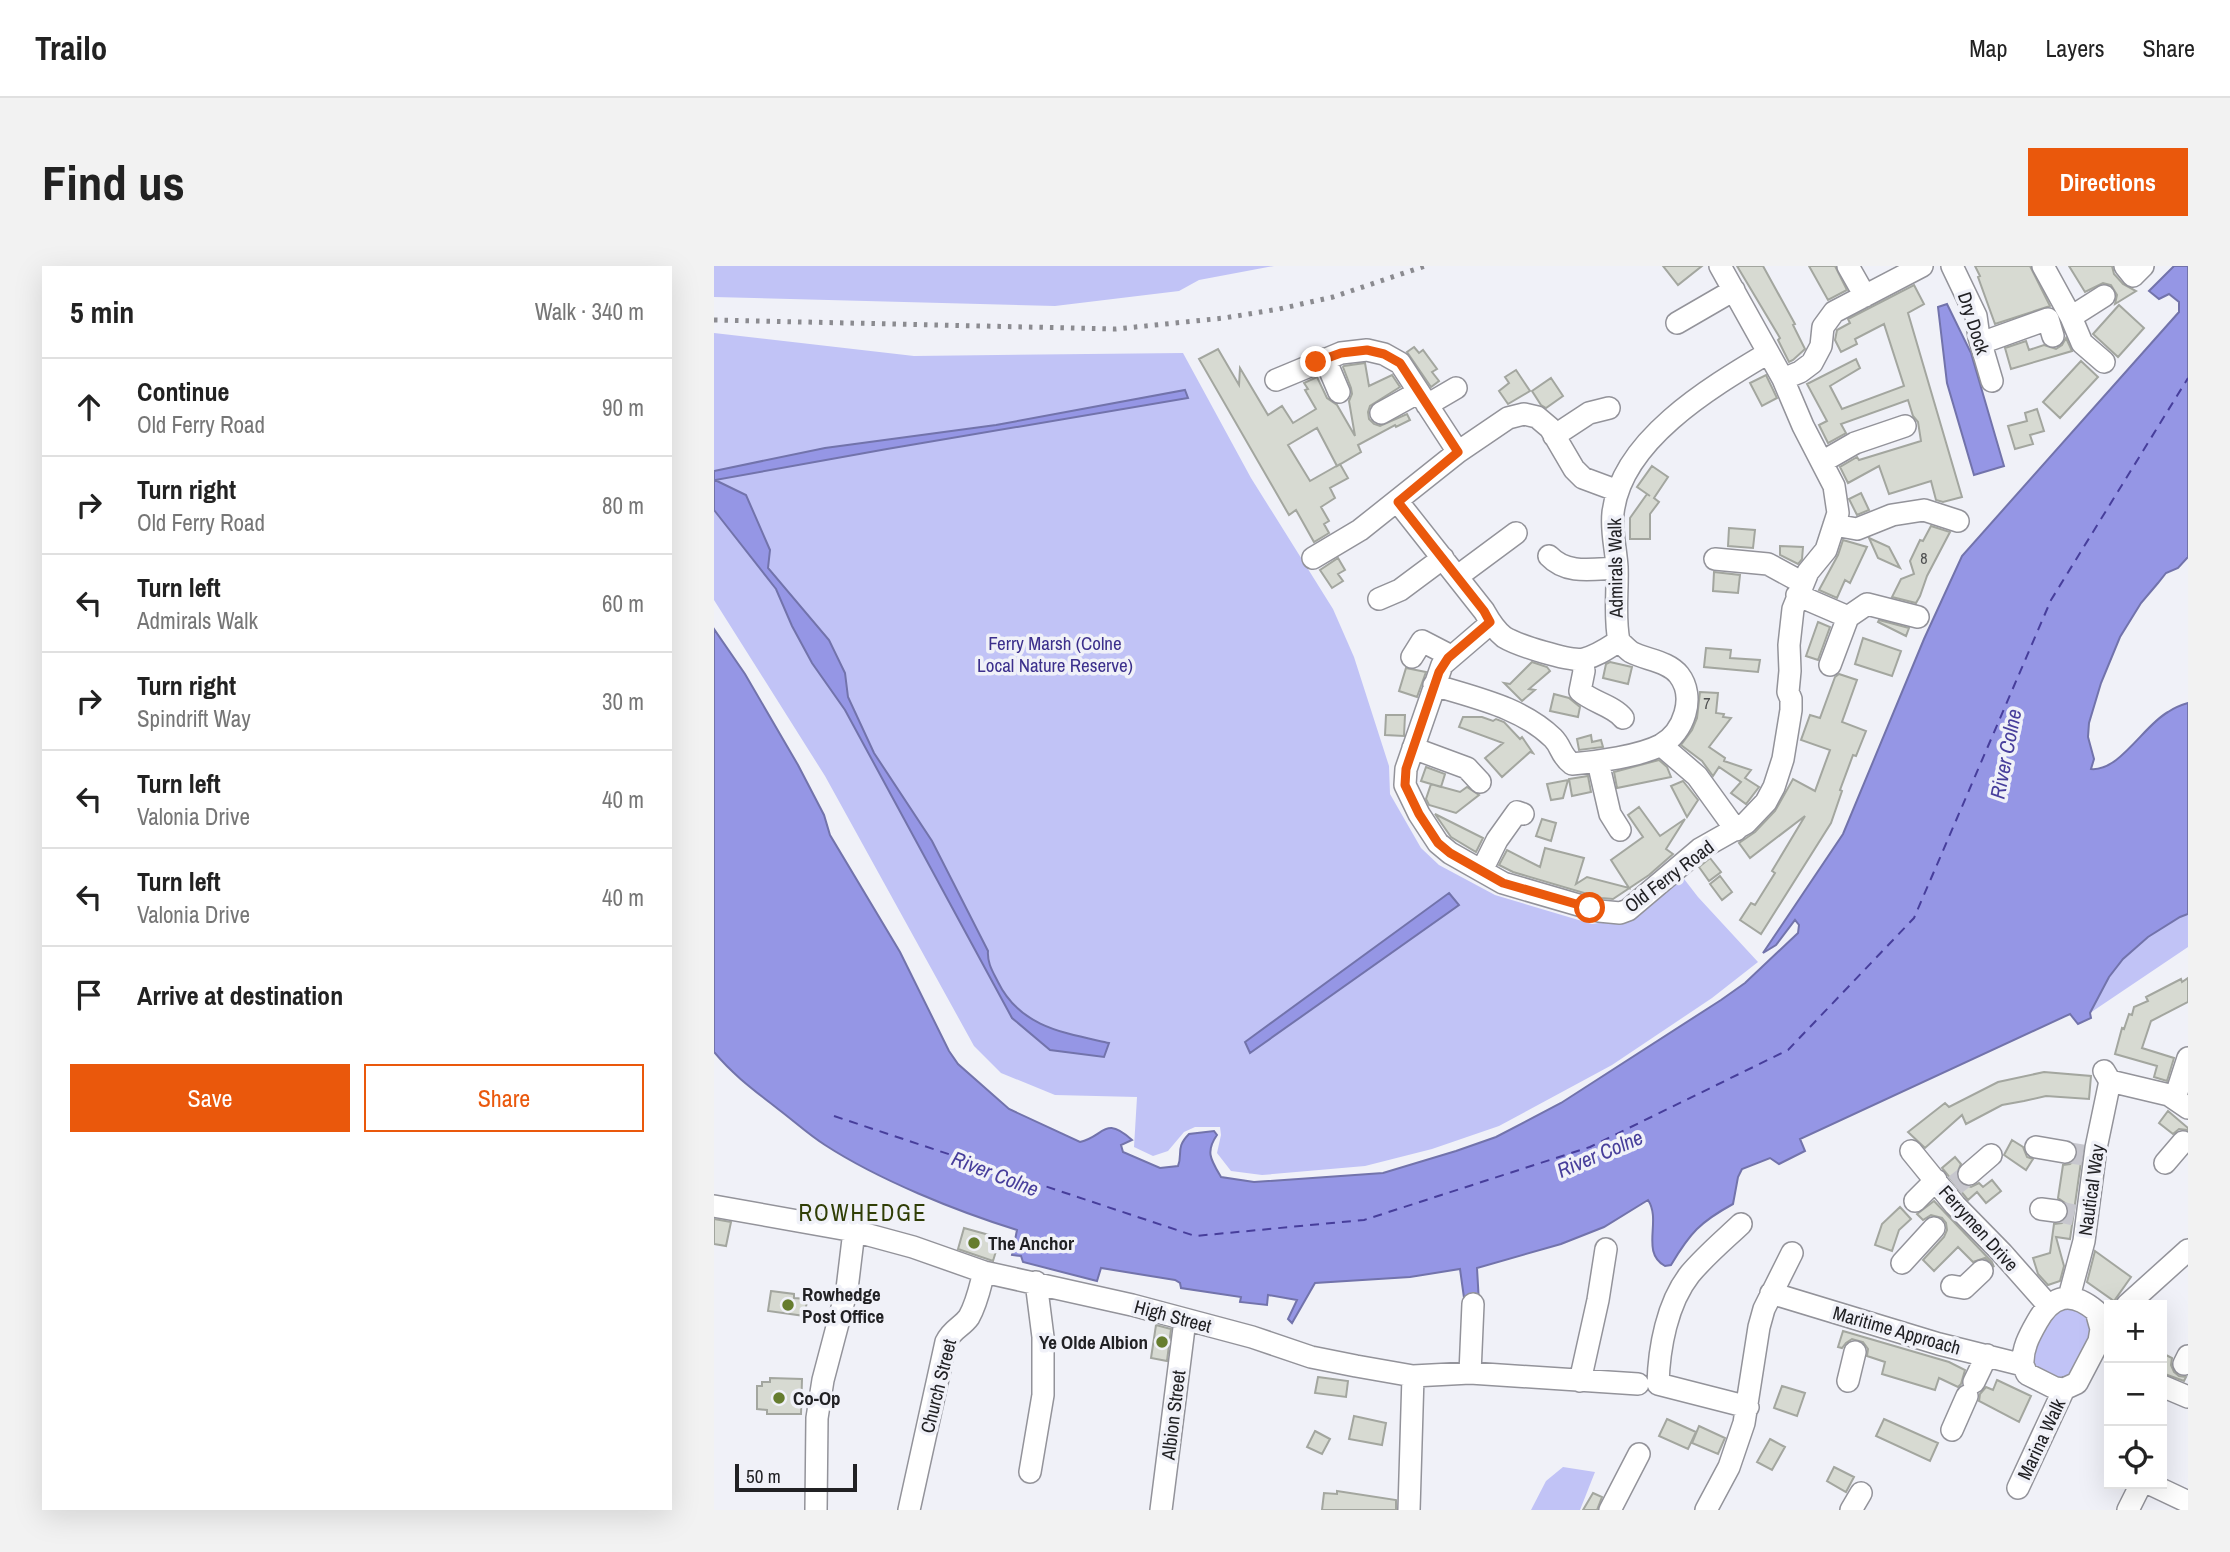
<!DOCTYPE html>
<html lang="en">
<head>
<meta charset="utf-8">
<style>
	:root { --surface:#fff; --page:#f2f2f2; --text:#222; --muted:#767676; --line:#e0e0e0; --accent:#ea580c }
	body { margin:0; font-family:"Archivo Narrow",sans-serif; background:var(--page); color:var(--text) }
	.controls { position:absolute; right:21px; bottom:21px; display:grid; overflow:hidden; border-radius:0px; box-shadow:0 7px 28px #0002 }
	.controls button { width:63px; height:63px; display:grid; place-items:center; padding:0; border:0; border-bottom:2px solid var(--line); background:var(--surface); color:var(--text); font:35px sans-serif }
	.scale { position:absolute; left:21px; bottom:18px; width:122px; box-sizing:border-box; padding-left:7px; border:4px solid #212124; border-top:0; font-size:19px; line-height:24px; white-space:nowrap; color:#212124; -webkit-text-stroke:5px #f0f1f8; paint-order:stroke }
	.stop { position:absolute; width:21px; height:21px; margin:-16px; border:5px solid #ea580c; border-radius:50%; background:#fff }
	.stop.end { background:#ea580c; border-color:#fff; box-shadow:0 2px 7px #0008 }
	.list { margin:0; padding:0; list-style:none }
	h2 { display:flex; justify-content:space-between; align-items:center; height:91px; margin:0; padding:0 28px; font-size:30px }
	h2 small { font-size:23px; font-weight:400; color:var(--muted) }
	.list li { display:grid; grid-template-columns:46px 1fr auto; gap:21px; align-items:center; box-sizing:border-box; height:98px; padding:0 28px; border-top:2px solid var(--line) }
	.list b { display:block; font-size:26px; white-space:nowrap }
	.list p { margin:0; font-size:23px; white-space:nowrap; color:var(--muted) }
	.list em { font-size:23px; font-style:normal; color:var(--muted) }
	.actions { display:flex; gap:14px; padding:21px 28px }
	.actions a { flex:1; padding:16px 0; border:2px solid var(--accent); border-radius:0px; text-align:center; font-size:24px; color:var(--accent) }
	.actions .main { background:var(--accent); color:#fff }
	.icon { flex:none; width:38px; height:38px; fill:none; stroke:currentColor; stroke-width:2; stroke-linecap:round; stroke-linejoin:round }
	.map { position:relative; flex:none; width:1474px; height:1244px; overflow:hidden; border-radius:0px }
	header { display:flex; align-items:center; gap:42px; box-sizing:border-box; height:98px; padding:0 35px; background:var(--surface); border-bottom:2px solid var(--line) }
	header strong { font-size:33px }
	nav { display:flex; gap:38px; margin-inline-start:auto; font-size:24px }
	.intro { display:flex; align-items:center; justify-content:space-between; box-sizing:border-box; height:168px; padding:0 42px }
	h1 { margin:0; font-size:49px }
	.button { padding:18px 32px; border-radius:0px; background:var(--accent); color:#fff; font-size:24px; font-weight:700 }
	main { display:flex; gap:42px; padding:0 42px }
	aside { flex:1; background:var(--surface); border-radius:0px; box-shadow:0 7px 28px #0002 }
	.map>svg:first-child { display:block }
	.green { fill:#c1c3f6; fill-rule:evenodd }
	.water { fill:#9596e5; stroke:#7273ab; stroke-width:2 }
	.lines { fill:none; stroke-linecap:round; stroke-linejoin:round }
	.ferry { stroke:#473e9b; stroke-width:2; stroke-dasharray:9 7; stroke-linecap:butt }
	.building { fill:#d7dad2; stroke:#a3a69f; stroke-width:2 }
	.minor-tunnel { stroke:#c7c7ce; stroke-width:21; stroke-dasharray:21 10; stroke-linecap:butt }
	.minor-casing { stroke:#93939a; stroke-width:24 }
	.minor { stroke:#fff; stroke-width:21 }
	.rail { stroke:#8b8b90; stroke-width:5; stroke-dasharray:3.5 7; stroke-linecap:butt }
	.route { stroke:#ea580c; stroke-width:9 }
	.poi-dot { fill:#667d2f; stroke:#f0f1f8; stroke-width:2.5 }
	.labels { text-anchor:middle; stroke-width:7; stroke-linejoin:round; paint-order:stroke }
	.number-label { font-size:16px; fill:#4e4f50 }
	.street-label { font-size:19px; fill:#212124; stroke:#f0f1f8 }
	.park-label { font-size:19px; fill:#3c308c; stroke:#f0f1f8 }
	.poi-label { font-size:19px; font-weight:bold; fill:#212124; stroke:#f0f1f8; text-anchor:start }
	.water-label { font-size:21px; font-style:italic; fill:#473e9b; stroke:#f0f1f8 }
	.quarter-label { font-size:23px; letter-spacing:2px; fill:#303e05; stroke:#f0f1f8 }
</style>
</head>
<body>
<header>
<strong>Trailo</strong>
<nav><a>Map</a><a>Layers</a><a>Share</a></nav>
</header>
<div class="intro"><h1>Find us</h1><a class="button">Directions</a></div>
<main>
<aside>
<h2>5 min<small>Walk · 340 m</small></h2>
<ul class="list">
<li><svg class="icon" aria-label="ahead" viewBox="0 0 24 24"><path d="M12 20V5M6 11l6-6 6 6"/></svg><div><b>Continue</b><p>Old Ferry Road</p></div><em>90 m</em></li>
<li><svg class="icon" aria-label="right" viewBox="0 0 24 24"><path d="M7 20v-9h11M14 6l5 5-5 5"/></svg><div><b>Turn right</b><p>Old Ferry Road</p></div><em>80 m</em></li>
<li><svg class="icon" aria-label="left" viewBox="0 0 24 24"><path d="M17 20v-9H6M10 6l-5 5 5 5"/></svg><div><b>Turn left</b><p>Admirals Walk</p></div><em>60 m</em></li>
<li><svg class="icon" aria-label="right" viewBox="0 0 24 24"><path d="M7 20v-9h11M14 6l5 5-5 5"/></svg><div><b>Turn right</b><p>Spindrift Way</p></div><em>30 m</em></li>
<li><svg class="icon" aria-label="left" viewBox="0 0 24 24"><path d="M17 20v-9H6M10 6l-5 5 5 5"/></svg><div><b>Turn left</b><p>Valonia Drive</p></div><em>40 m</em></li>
<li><svg class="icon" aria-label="left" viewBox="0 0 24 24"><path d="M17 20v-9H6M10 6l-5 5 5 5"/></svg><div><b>Turn left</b><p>Valonia Drive</p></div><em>40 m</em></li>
<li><svg class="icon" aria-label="arrive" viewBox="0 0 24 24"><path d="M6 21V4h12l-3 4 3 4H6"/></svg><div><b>Arrive at destination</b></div></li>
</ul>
<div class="actions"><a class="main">Save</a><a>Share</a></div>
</aside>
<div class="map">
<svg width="1474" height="1244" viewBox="0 0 1474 1244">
	<rect width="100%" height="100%" fill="#f0f1f8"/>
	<!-- green -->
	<path class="green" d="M0,0H560L485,14L465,25L341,40L0,31Z
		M0,67L200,90L469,87L537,212L619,343L640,391L675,500L676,528L707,582L725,599L781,629L878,658L911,653L967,609L984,631L1044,696L998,732L898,799L785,860L718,883L651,900L548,909L517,905L503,887L507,869L506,861H481L470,866L454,885L439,890L420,881L423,831L341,829L287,807L260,780L111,510L0,334ZM735,628L744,639L535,786L531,776Z
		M1474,559V681L1376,747L1377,752L1364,758L1357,748L1346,752Z
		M1351,1039L1373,1047L1378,1065L1358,1107L1345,1113L1322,1104L1318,1086L1333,1053Z
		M849,1201L881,1206L866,1244H817L832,1215Z"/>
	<!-- water -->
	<path class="water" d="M1460,0H1474V291L1464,302L1452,307L1444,317L1427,337L1406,371L1387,417L1375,457L1374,471L1380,493L1377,503C1405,506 1430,459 1454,446C1460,442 1467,439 1474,437V648L1466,651L1434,671L1409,693L1395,711L1376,747L1377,752L1364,758L1356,748L1086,873L1091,885L1065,898L1056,892L1028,903L1024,911L1019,938C986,956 976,967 957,999L951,1000C926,986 948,955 934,934L890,961L847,978L763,1002L765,1037L751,1039L746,1003L696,1011L601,1017L578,1057L574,1053L583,1034L554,1029L553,1039L526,1036L527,1031L467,1022L466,1017L461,1014L387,1002L383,1015L309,996L307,990L298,989L303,964C242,945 165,914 111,879C95,869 80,855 64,843C41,825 19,809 0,786V363L31,408L84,499L110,549L116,569L186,686L235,785L244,798L295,843L366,876C391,870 390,849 418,874L407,879L409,886L446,902L464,900C469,888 461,882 475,868L500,865L503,869C491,886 497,894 507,911L540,916L669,907L742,885L782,871L847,837L1007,734L1031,717L1084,667L1085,659L1081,654L1062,679L1049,687L1129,568L1210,373L1248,290L1465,46V36L1455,28L1445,33L1435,25Z
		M1233,38L1257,87L1290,200L1260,209L1233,117L1224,41Z
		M471,124L474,132L173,183L1,214L32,229L56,284L54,302L115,374L131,407L134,431L160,487L218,575L274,685C273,697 279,706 284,716C306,761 350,767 395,777L390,791L336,784L298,752L131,444L98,397L78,360L62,323L0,244V205L111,182L282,159Z
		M735,627L745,639L536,787L531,776Z"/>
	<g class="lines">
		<!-- ferry -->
		<path class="ferry" d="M120,850L481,970L650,954L876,881L1074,784L1200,652L1337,334L1474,112"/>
	</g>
	<!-- building -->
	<path class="building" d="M949,0H988L964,19Z
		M1023,0H1049L1081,58L1079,59L1091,83L1079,94L1075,96L1064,74L1066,72Z
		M1095,0H1121L1133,24L1114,34Z
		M1261,0H1316L1336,40L1281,58L1264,11L1266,10Z
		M1355,0H1398L1400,8L1409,18L1422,25L1401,38L1403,29L1397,19L1389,17L1371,26Z
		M1200,19L1210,38L1194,47L1248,231L1229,236L1222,234L1217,215L1175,228L1165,200L1134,217L1126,201L1143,191L1145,194L1207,175L1204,156L1199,150L1194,134L1127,158L1132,167L1114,177L1105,159L1113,155L1093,118L1142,93L1146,102L1116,120L1128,143L1190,120L1170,58L1141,73L1143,78L1127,86L1121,74L1123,64L1136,57L1134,53Z
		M1405,39L1430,62L1404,91L1379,68Z
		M1352,72L1358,85L1297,103L1291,82L1312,75L1315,84L1330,79L1342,83L1348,79Z
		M700,81L705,87L709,84L723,103L718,106L725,115L717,121L693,86Z
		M504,83L525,119L526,102L554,149L568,140L579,157L602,143L591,124L594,123L590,117L603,111L613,132L623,139L641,170L635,135L638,128L637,122L629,101L630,100L651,97L655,120L678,109L686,121L656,140L654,146L655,153L660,158L666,160L693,148L696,154L682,161L681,159L644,179L647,186L623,200L603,162L574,179L596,215L626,198L634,212L616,222L621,232L607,241L615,255L610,258L615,267L600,276L582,244L575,249L485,93Z
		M1367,95L1384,111L1346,152L1329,136Z
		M802,104L816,125L794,138L785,125L795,117L791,111Z
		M1052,109L1063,132L1048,140L1036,117Z
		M837,112L849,130L832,142L827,139L818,125Z
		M1323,143L1330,165L1316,169L1319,178L1301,183L1294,160L1313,155L1311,147Z
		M938,200L954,211L940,232L945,236L936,248V273H916V252L933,228L936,230L923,221Z
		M1147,227L1155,244L1143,249L1135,233Z
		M1217,260L1236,266L1213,310L1206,330L1202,337L1178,331L1187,313L1200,308L1196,295L1206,274L1209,275Z
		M1015,262L1041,264L1039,282L1014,280Z
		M1155,272L1175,281L1186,302L1164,292Z
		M1129,274L1153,281L1136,317L1131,314L1123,332L1105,324L1124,289Z
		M1066,280L1089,281L1088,293L1084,298L1066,289Z
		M624,292L631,304L624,308L629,315L618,322L606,304Z
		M1000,306L1026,309L1024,327L999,325Z
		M1165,354L1195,362L1192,370L1164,356Z
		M1104,356L1116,361L1104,394L1092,390Z
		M1149,372L1187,385L1178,410L1141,398Z
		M992,382L1017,384L1016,392L1046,394L1044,406L990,401Z
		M818,396L833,401L836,405L815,423L821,424L808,435L790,417L796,418Z
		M896,396L918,401L914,418L889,412L892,398Z
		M692,402L712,406L703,431L685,425Z
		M1125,408L1143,414L1128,456L1152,465L1142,490L1139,489L1126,524L1128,525L1117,557L1047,668L1026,654L1037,637L1041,639L1061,607L1058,605L1091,550L1036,592L1025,577L1041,566L1061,545L1079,513L1101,525L1116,484L1087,474L1096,449L1106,452L1121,411Z
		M986,426L1004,427L1002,447L1010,448L1009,451L1017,452L995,481L1011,492L1010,495L1037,504L1031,512L1045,521L1032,538L1017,527L1027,516L1005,501L999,510L988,495L967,479L978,464L983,452Z
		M840,428L855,432L866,441L864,451L836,445Z
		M672,449H691L690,470L671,469Z
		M749,451H768L779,455L782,453L790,456L806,473L808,471L819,487L816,486L788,511L771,492L789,477L745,461Z
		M877,469L878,476L887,474L889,481L865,484L863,473Z
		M945,494L953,501L957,511L903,522L900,506Z
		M712,501L731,508L727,521L707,515Z
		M874,510L877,526L858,530L855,513Z
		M854,514L849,532L837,534L833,518Z
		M969,515L984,534L973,551L957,520Z
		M717,518L746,526L753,521L765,529L742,547L715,539L712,533Z
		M925,541L946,570L971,553L952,583L959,588L935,609L899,633L887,632L799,606L785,599L793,584L826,601L831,582L870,592L862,618L873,611L915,622L897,594L929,571L914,549Z
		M721,548L769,572L762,586L737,571Z
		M828,553L842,557L837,575L822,570Z
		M996,592L1007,606L995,615L985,601Z
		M1006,610L1018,626L1008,634L996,618Z
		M1474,712V736L1437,755L1428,782L1460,792L1453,815L1440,811L1443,800L1401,788L1408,762L1410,763L1415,748L1418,749L1420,741L1434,735L1432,731L1467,713L1468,716Z
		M1330,806L1377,810L1375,833L1332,830L1310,835L1288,839L1252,858L1248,849L1211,882L1194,866L1231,837L1235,841L1284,816Z
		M1454,845L1474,862V864L1465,863L1459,868L1445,857Z
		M1298,874L1309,881L1313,891L1319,893L1312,904L1290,889Z
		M1363,881L1369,882L1356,973L1342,971L1350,1000L1346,1015L1334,1019L1324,1008L1319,992L1336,987L1340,958L1348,957L1355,947L1354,939L1344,932L1349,899L1356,898L1361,894Z
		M1241,891L1247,898L1242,910L1246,917L1257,921L1265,917L1269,921L1278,914L1287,925L1272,937L1263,926L1254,934L1228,902Z
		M1220,935L1278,996L1280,1001L1271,992L1259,996L1244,981L1220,1005L1209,994L1230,971L1233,964L1232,957L1228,952L1217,949L1209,954L1203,948Z
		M1186,941L1197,953L1185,964L1178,985L1161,979L1168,958Z
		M0,953L17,956L12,980L0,978Z
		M250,962L286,972L279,995L244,983Z
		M1381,985L1417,1011L1400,1035L1373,1016Z
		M57,1025L80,1028V1032L93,1033L91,1050L54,1045Z
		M442,1059L457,1063L453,1095L437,1092Z
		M1129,1065L1235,1096L1251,1104L1247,1118L1244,1121L1225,1112L1221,1124L1168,1108L1171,1096L1153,1090L1154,1083L1149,1076L1138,1073L1132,1077L1128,1082L1124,1081Z
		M1452,1089L1458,1092L1457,1099L1460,1106L1465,1110L1472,1111L1470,1115L1448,1107V1097Z
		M604,1111L634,1115L632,1131L601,1127Z
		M56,1112L88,1113L87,1148H53V1144L43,1143V1120H48V1116H56Z
		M1283,1114L1317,1130L1305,1156L1265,1135L1266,1128L1272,1121L1279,1124Z
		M1068,1120L1091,1127L1083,1150L1060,1142Z
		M640,1150L672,1157L668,1179L635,1173Z
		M953,1153L982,1166L974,1183L945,1170Z
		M1170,1153L1224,1177L1216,1195L1162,1170Z
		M985,1160L1011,1172L1004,1188L978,1177Z
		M601,1165L616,1173L608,1188L593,1181Z
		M1056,1173L1071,1181L1058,1204L1043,1196Z
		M1120,1201L1140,1211L1132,1226L1113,1215Z
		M623,1225L682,1234V1244H608L610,1227L623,1228Z
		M879,1227L888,1231L883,1244H869Z"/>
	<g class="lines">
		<!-- minor-tunnel -->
		<path class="minor-tunnel" d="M1351,886L1369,889
			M1241,919L1255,908
			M1342,945L1360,949"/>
		<!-- minor casing -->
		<g class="minor-casing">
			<path id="minor" d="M1134,0L1151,30
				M1238,0L1262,50L1265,71L1278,115
				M1329,0L1357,51L1368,77L1390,96
				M1411,0L1419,10L1429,0
				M1357,51L1390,30
				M963,57L1020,24
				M1267,77L1334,53L1339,70
				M611,93L625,126
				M1069,113L1086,106L1098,97L1107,80L1109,61L1120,46L1208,0
				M562,114L627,87L653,84L670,88L686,97L744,186
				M713,139L742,122
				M667,147L705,126
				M840,170L875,147L895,142
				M1108,196L1141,177L1191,160
				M684,236L770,345C775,354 781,364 790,371C803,379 856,396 870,393C883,390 894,382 905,375C900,351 904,325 903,301C902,283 897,266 899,247C907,174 997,121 1054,87
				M1120,259L1143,263L1178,249L1210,244L1244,255
				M835,290C853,309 879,303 903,302
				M599,292L646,264L744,186L794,152L810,148L823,151L836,162L860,203L869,212L904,225
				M1001,293L1054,298L1089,317
				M744,310L802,267
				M1083,329L1134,351L1153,338L1204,351
				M665,333L686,324L729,292
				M777,357L728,399L692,503L691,519L705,548L724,577L736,587L789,617L885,645L906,647L914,644L986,583L1032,557L1052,536L1060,521L1069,493L1077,444V433L1074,426L1076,405L1075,379L1079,343L1094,306L1112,284L1124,247L1120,220L1089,160L1069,113L1006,0
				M698,391L708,375L737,390
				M868,394L870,405L866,425C878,436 900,440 909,452
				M1116,399L1134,351
				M720,419C761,432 807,441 839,472C848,481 846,489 858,498C883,496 926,490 947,479C970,466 982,431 965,409C954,395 932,394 917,386C913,383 909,379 905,375
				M947,479L983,510L1022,564
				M699,482L753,502L766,516
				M884,496L896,548L906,564
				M768,604L783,574L803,546L809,548
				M1390,805L1396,815L1455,829L1474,842
				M1461,832L1474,792
				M1322,881L1351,886
				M1197,885L1241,939L1288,987L1334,1039
				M1451,897L1469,876
				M1255,908L1277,889
				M1201,935L1222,914
				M0,940L140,965L199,981L270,1006L418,1039L538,1071L597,1091L642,1100L699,1110L756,1107L924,1118
				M1327,943L1342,945
				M1027,958C1010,974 991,990 976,1008C953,1037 945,1082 944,1118L1034,1141
				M1188,997L1220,962
				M1238,1020L1250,1022L1268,1005
				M1057,1027L1225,1078L1309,1099L1313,1108L1341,1122L1350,1123L1363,1117L1385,1075L1387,1063L1382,1045C1357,1024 1338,1029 1323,1056C1315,1070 1308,1083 1309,1099
				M1355,1031L1370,975L1382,882L1396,815
				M1413,1039L1474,984
				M1470,1098L1474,1090
				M756,1107L759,1038
				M866,1115L884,1034L892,983
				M1134,1115L1141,1086
				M1260,1116L1273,1089
				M1448,1120L1474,1131
				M1238,1164L1253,1130
				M316,1206L329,1129V1071L322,1016
				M1436,1218L1472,1235
				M1304,1222L1350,1123
				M102,1244L103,1152L109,1114L133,1023L140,965
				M195,1244L232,1076C238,1063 248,1061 255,1051C263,1037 266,1021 270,1006
				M447,1244L471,1054
				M695,1244L699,1110
				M896,1244L925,1188
				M992,1244L1015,1201L1030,1157L1045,1061L1050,1043L1078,987
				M1137,1244L1147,1227
				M1414,1244L1427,1218"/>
		</g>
		<!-- minor -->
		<use href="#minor" class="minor"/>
		<!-- rail -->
		<path class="rail" d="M0,54L402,63L510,52L565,43L619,31L711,0"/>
	</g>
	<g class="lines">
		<!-- route -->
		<path class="route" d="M602,96L627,87L653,84L670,88L686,97L744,186L684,236L770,345L776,356L734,392L725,406L692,503L691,519L705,548L724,577L736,587L789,617L876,642"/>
	</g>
	<!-- markers -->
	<g class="poi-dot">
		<circle cx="260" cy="977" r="7"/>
		<circle cx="74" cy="1039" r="7"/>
		<circle cx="448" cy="1076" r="7"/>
		<circle cx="65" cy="1132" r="7"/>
	</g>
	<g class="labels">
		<!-- number labels -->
		<g class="number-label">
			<text x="1210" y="298">8</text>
			<text x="993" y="443">7</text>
		</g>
		<!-- street labels -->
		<g class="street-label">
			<text transform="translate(1260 57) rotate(72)" y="7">Dry Dock</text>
			<text transform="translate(901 302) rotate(-91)" y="7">Admirals Walk</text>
			<text transform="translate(955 610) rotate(-37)" y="7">Old Ferry Road</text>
			<text transform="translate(1377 924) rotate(-82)" y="7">Nautical Way</text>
			<text transform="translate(1265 962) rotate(48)" y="7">Ferrymen Drive</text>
			<text transform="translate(459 1050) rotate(15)" y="7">High Street</text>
			<text transform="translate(1183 1064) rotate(16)" y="7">Maritime Approach</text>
			<text transform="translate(224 1120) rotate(-76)" y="7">Church Street</text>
			<text transform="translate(459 1149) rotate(-83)" y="7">Albion Street</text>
			<text transform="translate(1327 1173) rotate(-65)" y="7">Marina Walk</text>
		</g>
		<!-- park labels -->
		<g class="park-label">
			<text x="341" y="384">Ferry Marsh (Colne<tspan x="341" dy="22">Local Nature Reserve)</tspan></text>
		</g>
		<!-- poi labels -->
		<g class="poi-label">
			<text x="274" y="984">The Anchor</text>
			<text x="88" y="1035">Rowhedge<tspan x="88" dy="22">Post Office</tspan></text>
			<text x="434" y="1083" text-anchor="end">Ye Olde Albion</text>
			<text x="79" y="1139">Co-Op</text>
		</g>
		<!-- water labels -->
		<g class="water-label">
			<text transform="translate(1292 488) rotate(-79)" y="7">River Colne</text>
			<text transform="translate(886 888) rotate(-23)" y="7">River Colne</text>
			<text transform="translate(281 908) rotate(21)" y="7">River Colne</text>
		</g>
		<!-- quarter labels -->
		<g class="quarter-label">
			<text x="149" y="955">ROWHEDGE</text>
		</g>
	</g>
</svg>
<div class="controls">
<button>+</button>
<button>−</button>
<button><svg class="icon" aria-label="locate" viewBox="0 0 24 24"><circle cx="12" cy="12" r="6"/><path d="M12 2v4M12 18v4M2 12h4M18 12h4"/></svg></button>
</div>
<div class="scale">50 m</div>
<div class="stop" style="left:876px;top:642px"></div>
<div class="stop end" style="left:602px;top:96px"></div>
</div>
</main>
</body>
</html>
